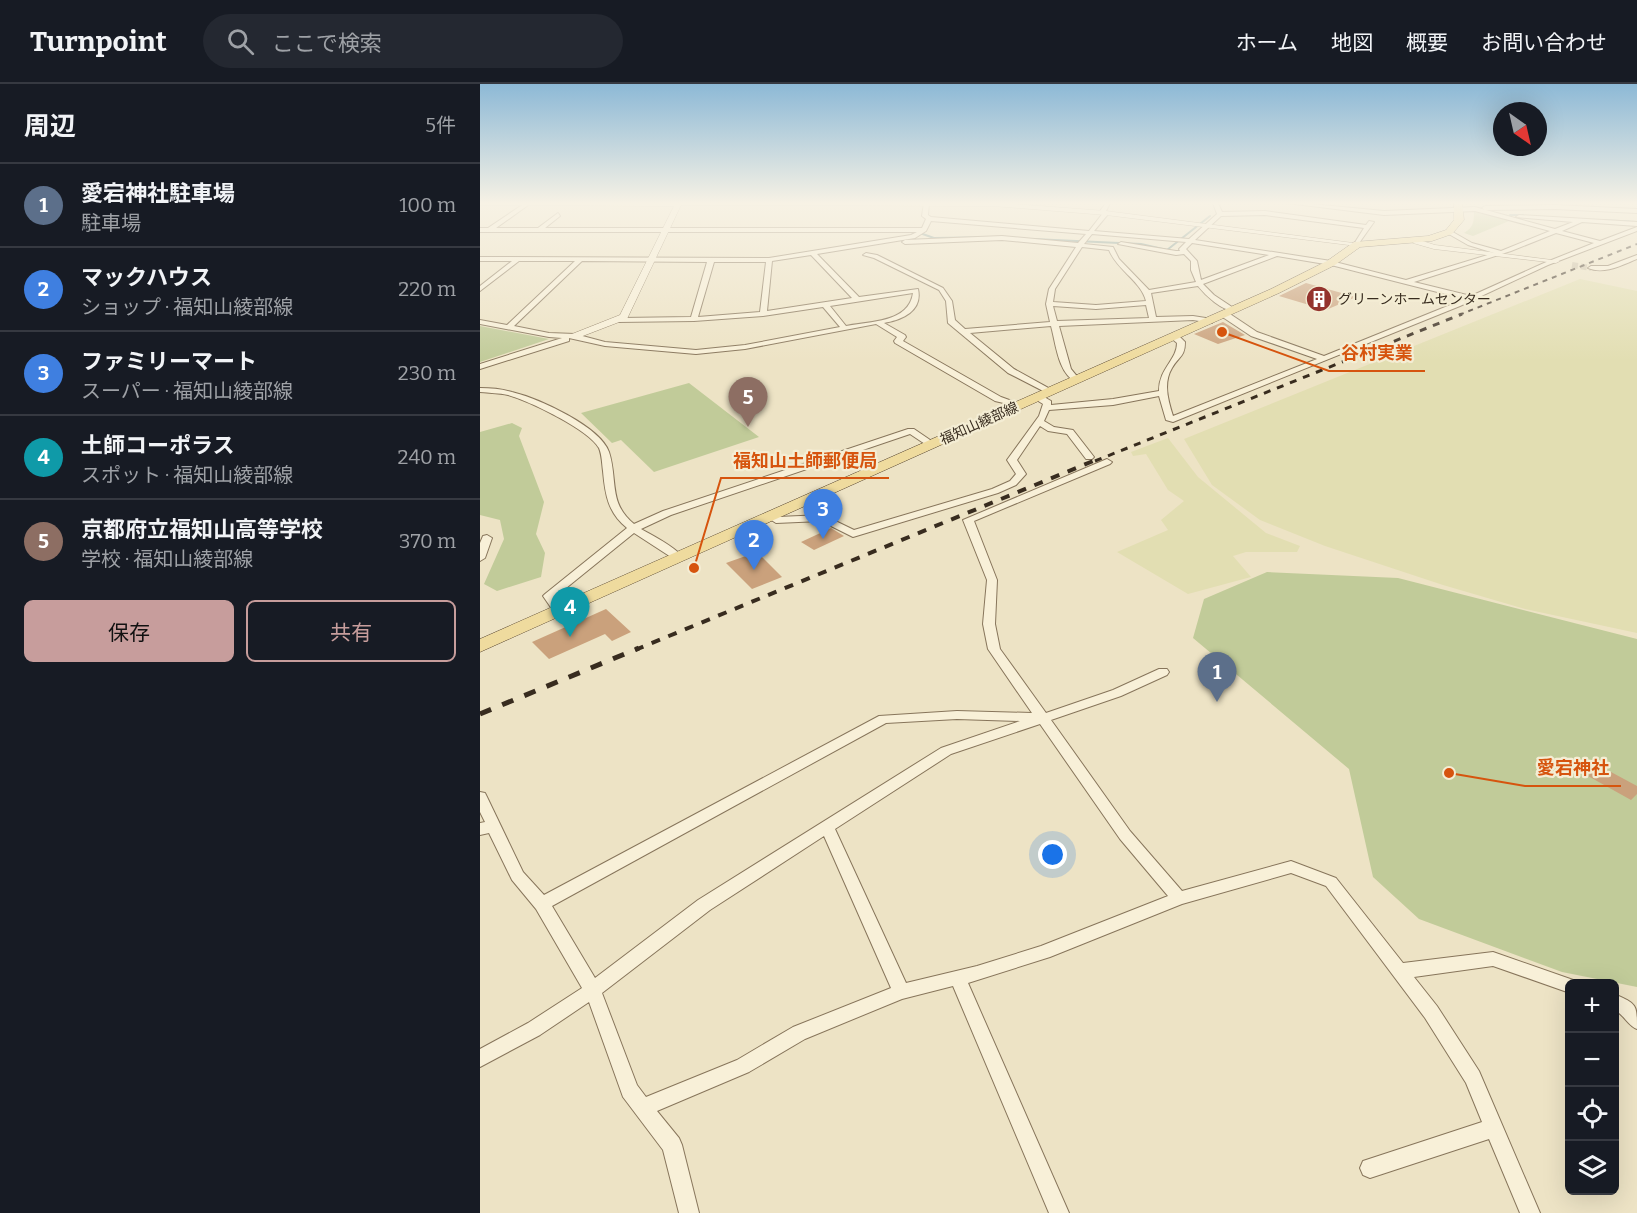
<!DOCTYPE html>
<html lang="ja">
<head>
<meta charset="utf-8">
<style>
	:root { --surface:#171b24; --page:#242831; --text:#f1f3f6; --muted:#9ea1a6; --line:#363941; --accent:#c79d9c }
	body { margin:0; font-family:Bitter,"Noto Sans JP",serif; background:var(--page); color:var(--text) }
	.controls { position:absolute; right:18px; bottom:18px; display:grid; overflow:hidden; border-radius:9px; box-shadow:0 6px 24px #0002 }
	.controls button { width:54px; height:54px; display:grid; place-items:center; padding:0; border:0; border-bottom:2px solid var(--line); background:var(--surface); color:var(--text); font:30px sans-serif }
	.compass { position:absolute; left:1013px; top:18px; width:54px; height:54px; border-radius:50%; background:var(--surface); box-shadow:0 6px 24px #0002; rotate:146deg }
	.you { position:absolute; left:573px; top:771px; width:21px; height:21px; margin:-15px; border:4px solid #fff; border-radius:50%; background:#1a73e8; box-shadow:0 0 0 9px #1a73e833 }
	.badge { display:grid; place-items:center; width:39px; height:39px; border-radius:50%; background:var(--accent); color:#fff; font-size:20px; font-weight:700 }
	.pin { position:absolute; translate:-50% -50px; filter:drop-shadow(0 2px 3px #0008) }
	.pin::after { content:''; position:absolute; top:32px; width:21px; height:18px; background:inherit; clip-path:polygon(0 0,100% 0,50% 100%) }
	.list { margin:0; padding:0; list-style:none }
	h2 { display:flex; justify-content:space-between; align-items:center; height:78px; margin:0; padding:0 24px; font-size:26px }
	h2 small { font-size:20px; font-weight:400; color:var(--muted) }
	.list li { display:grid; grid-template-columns:39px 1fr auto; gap:18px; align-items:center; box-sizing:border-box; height:84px; padding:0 24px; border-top:2px solid var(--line) }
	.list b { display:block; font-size:22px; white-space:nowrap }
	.list p { margin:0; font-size:20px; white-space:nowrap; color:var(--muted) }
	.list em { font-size:20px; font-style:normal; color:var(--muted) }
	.actions { display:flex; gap:12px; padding:18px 24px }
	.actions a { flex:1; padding:14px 0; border:2px solid var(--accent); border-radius:9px; text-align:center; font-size:21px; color:var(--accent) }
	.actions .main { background:var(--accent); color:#111 }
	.icon { flex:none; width:33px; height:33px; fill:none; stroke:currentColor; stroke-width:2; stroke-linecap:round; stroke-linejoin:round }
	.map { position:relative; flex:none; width:1157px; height:1129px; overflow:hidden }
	header { display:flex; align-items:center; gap:36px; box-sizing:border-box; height:84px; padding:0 30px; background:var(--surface); border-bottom:2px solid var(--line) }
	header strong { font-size:28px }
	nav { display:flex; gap:33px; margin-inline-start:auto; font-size:21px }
	.search { width:420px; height:54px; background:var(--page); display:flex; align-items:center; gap:15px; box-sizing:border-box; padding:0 21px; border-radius:33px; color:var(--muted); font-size:22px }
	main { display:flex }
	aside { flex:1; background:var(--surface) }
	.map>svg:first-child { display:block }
	.farmland { fill:#e2deb2 }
	.green { fill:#c1cb99 }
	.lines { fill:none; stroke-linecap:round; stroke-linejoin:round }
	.stream { stroke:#6d8e88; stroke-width:2 }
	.building { fill:#caa17c }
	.minor-tunnel { stroke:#c9bea4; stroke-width:6; stroke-dasharray:6 3; stroke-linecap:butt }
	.minor-casing { stroke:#87755b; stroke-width:2 }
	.tertiary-casing { stroke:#87755b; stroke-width:1 }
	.primary-casing { stroke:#55432f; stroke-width:1 }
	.minor { fill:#f8f0d8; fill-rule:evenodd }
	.tertiary { fill:#f8f0d8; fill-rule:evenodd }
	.primary { fill:#efdb9e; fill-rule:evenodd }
	.rail-far3 { stroke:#382c1f; stroke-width:2; stroke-dasharray:5 5; stroke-linecap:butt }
	.rail-far2 { stroke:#382c1f; stroke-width:3; stroke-dasharray:7 7; stroke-linecap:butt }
	.rail-far1 { stroke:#382c1f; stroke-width:4; stroke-dasharray:9 9; stroke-linecap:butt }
	.rail { stroke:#382c1f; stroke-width:5; stroke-dasharray:12 12; stroke-linecap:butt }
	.labels { text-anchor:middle; stroke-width:4.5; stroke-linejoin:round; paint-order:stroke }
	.far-poi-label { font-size:14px; fill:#382c1f; stroke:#f4edd4; text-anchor:start }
	.far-street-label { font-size:14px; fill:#382c1f; stroke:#f4edd4 }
	.leader { fill:none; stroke:#d6540e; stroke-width:2 }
	.callout-dot { fill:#d6540e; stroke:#f4edd4; stroke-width:2 }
	.callout-label { font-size:18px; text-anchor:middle; font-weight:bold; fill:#d6540e; stroke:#f4edd4; stroke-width:4.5; stroke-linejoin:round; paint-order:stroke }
</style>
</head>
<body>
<header>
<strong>Turnpoint</strong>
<div class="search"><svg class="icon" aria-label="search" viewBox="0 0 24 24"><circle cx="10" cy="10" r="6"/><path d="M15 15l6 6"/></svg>ここで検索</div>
<nav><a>ホーム</a><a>地図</a><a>概要</a><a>お問い合わせ</a></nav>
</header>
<main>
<aside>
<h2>周辺<small>5件</small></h2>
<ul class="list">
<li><span class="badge" style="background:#5c6f8a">1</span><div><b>愛宕神社駐車場</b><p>駐車場</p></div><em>100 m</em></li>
<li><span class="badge" style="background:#3f7fe0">2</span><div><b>マックハウス</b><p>ショップ · 福知山綾部線</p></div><em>220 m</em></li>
<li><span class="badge" style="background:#3f7fe0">3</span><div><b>ファミリーマート</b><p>スーパー · 福知山綾部線</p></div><em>230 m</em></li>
<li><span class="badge" style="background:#0f9aa8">4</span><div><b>土師コーポラス</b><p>スポット · 福知山綾部線</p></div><em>240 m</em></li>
<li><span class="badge" style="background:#8d6e63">5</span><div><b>京都府立福知山高等学校</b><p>学校 · 福知山綾部線</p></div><em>370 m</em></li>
</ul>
<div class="actions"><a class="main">保存</a><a>共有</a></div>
</aside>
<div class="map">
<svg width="1157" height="1129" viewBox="0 0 1157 1129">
	<rect width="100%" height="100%" fill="#ede3c5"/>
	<!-- farmland -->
	<path class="farmland" d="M1100,195L1157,207V549L1045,525L963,501L845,462L780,436L732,401L704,355Z
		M688,354L718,393L786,449L820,462L817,468H766L753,472L771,493L708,510L637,468L688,446L681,436L704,417L688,406L666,370L653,372L651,368Z"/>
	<!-- green -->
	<path class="green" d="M994,126L1029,137L993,152L984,149C994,143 994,137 994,126Z
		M0,242L69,255L0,278Z
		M209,299L279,353L174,388L141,356L132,359L101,329Z
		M32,339L42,344L39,352L64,418L56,450L65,469L61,493L17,507L4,500L24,455L20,436L0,431V348Z
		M787,488L918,494L1157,555V903L1082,888L939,835L893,793L869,685L713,554L724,515Z"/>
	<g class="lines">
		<!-- stream -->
		<path class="stream" d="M1030,131H1043
			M1123,136L1157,138
			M437,148L454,154L524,153
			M553,155L661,160L687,166L730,132"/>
	</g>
	<!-- building -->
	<path class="building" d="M826,199L876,213L846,226L799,212Z
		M743,238L765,251L738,260L714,250Z
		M351,444L364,452L334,466L321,458Z
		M277,468L302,493L272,505L246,479Z
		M126,525L151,548L132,557L125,550L69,575L52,558Z
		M1118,681L1157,702V710L1151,716L1108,692Z"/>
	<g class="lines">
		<!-- minor-tunnel -->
		<path class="minor-tunnel" d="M1092,181L1111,184"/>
		<!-- minor casing -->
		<g class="minor-casing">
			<path id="minor" d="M45,119H51L16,144H58L78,129L80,132L65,144H442L446,135L442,132L444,119H449L448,131L451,133L609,147L623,129L620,127L626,119H630L626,127L629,129L614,147L709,155L737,130L733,119H738L742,128L785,127L886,141L889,137L894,138L877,162L874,160L884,144L785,131L741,132L715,156L851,177L926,196L1014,169L988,161L967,149V147H971L992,159L1021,167L1070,147L995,127L904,131L807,119H821L904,127L995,123L1075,145L1093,138L1036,133L1039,131L1157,138V142L1102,138L1082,147L1120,157L1157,143V147L1068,181L980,222L693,338L686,336L679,312L633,321L569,326L564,337L574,343L593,346L614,373L612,375H606L587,350L568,347L560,342L537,376L546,390L536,401L518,409L373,453L341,437L296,439L285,432L290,429L298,433L343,431L374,446L512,405L530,397L536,390L527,376L559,332L563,320L555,315V311H561L571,317V321L633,315L679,307C679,284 697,276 697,259L691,254V250H697L705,258C705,273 699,272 692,284C683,299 688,316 693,332L837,275L771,252L741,232V228H747L777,248L844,272L985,215L851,181L797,172L723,200L734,211L755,225V227C742,227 726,212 718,202L671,209L676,233L713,232L732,235V239L713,236L579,242L591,285L600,296L596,298C578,289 576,260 571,242L490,249L534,285L572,306L573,308L569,310L528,289L468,239L466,217L459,206L394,174L383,171L386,169L397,171L463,204L472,217L475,236L485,245L570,238L566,220L569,205L596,163L522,156L425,160L422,158L425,156L522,152L598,159L606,150L451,137L446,147L435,154L337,170L379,213L438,205C443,227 422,236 404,239L425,251L426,253L423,257L521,313L532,317V321L515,317L415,259L414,257L417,253L396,240L265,265L216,270L125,262L89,254V257L0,285V280L82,254L69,253L0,240V236L27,241L95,177H39L0,207V202L32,177H0V173L289,174L431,151L437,148H0V144H8ZM1076,149L1114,159L1064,179L991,212L934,198L1031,167ZM612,150L706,158L699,165L700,167H696L641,158L638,160L696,171L704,170L711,177V186L716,198L669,206L639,175L633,163L604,160ZM712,159L789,171L721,196L717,177L706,165ZM602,163L629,166C637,186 661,197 666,217L616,221L573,218L575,205ZM331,171L372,214L287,227L292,177ZM102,177L227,178L211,233L141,234L137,236L138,238L214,237L283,232L343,223L360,243L265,261L216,266L125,258L95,250L69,249L34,242ZM234,178H286L280,228L218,233ZM433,209C429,239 390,237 366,242L350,222ZM666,221L669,234L577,237L573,222L616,225Z
				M1075,121L1157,125V129L1075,125L1005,126L1002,124L1005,122Z
				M1157,171V175C1142,181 1124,191 1108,184L1111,182H1128Z
				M0,304C11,304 22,305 32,308C57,314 120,342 129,368C138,396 128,419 154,440L183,427L428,345H434L456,360L454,362H448L430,350L191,431L161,445C175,453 192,461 203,473L202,475H194L154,449L75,513L84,526L78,529L74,528L63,512L65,510L147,444C128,429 125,410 123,387C122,380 122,371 119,364C108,345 49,317 28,311C19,309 9,309 0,308Z
				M627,375L632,378L630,380L494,437L517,496L515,540L520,565L566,629L633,606L679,585H687L689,588L687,591L641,612L571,636L650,747L702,807L811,777L856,794L923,879L1013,868L1096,897L1097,900H1090V909L1013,882L934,893L957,922L999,987L1060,1129H1040L1009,1055L890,1094L883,1091L880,1084L883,1077L1002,1038L986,999L945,934L846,802L811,789L702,820L570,873L488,899L589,1129H569L473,902L422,915L325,955L269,988L177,1027L199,1054L202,1061L219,1129H199L183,1066L143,1013L109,918L60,951L0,983V965L48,939L102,904L56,825L32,796L9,749L0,751V739L5,738L0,728V708L5,709L7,713L43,788L64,811L399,632L477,627L552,629L508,565L503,540L507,496L483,436ZM477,635L540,637L461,664L218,816L115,894L72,822L406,639ZM560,640L640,755L688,812L561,862L497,882L426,899L355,745L471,670ZM344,752L411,904L313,943L257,976L166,1013L157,1001L122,909L230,826Z
				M7,451L12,454L5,474L0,477V459L3,452Z
				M1134,910C1157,920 1157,920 1157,945C1147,941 1144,930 1134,926Z"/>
		</g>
		<!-- tertiary casing -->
		<g class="tertiary-casing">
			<path id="tertiary" d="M0,119H521L626,127L881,160L877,162L626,131L513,122L201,121L147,235L95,255L92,254V250L140,231L194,122L0,121Z
				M936,155L955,161L1080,177L1076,179L954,165L933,159Z"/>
		</g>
		<!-- primary casing -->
		<g class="primary-casing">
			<path id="primary" d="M974,119H982L984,136L972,150L952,157L880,163L855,181L799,209L0,568V555L791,205L847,177L874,158L948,152L966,146L974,136Z"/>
		</g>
		<!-- minor -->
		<use href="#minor" class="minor"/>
		<!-- tertiary -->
		<use href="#tertiary" class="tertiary"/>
		<!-- primary -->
		<use href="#primary" class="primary"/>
		<!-- rail-far3 -->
		<path class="rail-far3" d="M979,231L1157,160"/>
		<!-- rail-far2 -->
		<path class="rail-far2" d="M615,377L982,230"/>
		<!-- rail-far1 -->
		<path class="rail-far1" d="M155,566L618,375"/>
		<!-- rail -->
		<path class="rail" d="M0,630L159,564"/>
	</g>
	<!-- sky -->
	<linearGradient id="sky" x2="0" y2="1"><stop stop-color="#8db9d6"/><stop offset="0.43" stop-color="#f7f2e5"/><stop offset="1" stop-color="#f7f2e5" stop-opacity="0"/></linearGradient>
	<rect width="1157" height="277" fill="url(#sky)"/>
	<!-- icons -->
	<defs>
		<g id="building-disc" transform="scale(1.35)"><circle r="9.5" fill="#94332d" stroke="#f4edd4"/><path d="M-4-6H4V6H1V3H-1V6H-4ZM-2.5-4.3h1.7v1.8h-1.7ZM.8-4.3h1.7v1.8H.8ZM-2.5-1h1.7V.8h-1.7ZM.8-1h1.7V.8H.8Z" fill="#fff"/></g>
	</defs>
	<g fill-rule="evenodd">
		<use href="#building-disc" x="839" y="215"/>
	</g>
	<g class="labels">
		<!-- far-poi labels -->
		<g class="far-poi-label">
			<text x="858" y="220">グリーンホームセンター</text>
		</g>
		<!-- far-street labels -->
		<g class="far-street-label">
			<text transform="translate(499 339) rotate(-24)" y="5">福知山綾部線</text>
		</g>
	</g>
	<!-- callouts -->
	<path class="leader" d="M742 248L849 287H945M214 484L241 394H409M969 689L1045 702H1141"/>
	<g class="callout-dot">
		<circle cx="742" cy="248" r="6"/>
		<circle cx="214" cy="484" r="6"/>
		<circle cx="969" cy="689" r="6"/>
	</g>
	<g class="callout-label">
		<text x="897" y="275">谷村実業</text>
		<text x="325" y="383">福知山土師郵便局</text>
		<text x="1093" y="690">愛宕神社</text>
	</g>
</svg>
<div class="controls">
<button>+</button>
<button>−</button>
<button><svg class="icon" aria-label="locate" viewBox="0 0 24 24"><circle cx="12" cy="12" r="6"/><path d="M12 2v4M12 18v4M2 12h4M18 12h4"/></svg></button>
<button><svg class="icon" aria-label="layers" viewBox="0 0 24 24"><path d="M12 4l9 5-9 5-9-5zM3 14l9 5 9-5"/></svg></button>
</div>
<svg class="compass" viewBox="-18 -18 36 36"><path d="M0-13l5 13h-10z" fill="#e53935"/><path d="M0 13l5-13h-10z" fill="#9ea1a6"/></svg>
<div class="you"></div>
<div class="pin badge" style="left:737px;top:618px;background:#5c6f8a">1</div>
<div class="pin badge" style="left:274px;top:486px;background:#3f7fe0">2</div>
<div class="pin badge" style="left:343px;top:455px;background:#3f7fe0">3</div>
<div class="pin badge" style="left:90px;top:553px;background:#0f9aa8">4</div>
<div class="pin badge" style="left:268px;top:343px;background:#8d6e63">5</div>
</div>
</main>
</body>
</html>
